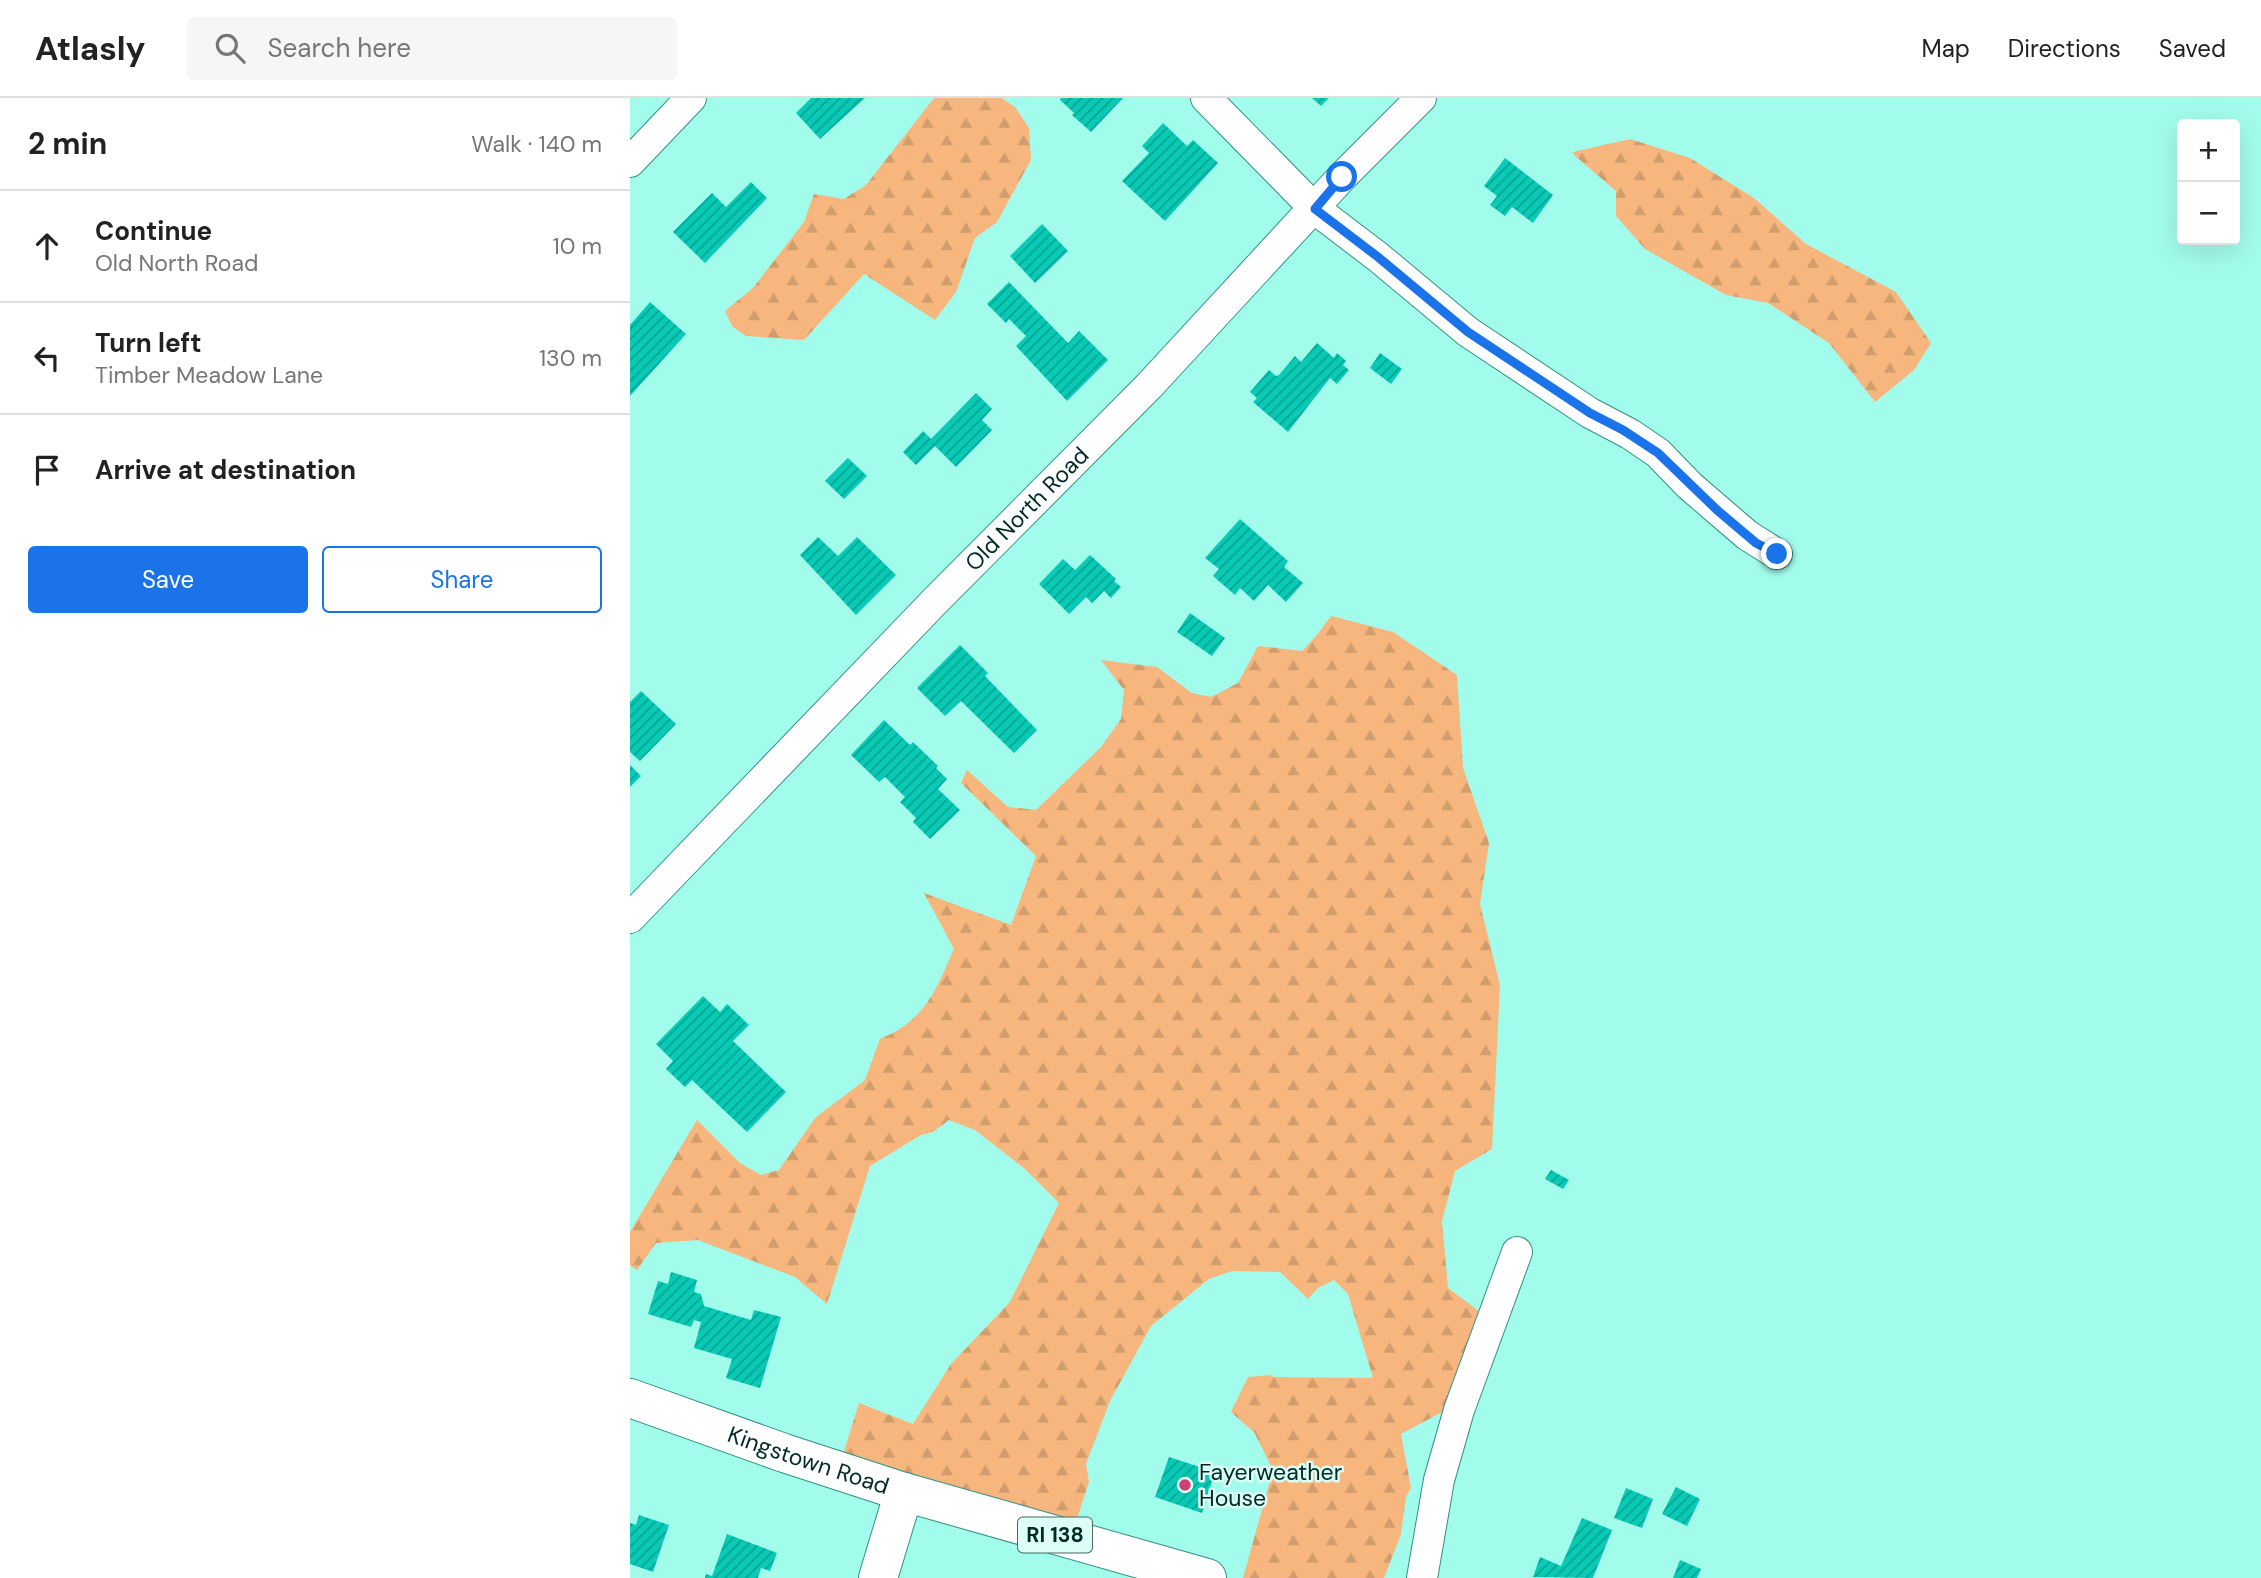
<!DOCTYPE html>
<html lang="en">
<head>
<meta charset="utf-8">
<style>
	:root { --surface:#fff; --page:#f6f6f6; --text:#222; --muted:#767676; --line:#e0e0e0; --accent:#1a73e8 }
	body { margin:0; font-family:"DM Sans",sans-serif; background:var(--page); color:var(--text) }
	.controls { position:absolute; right:21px; top:21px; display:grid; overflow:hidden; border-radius:7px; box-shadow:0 7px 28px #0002 }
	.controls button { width:63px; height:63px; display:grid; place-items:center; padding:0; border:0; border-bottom:2px solid var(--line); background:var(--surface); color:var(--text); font:35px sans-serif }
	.stop { position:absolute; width:21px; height:21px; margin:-16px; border:5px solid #1a73e8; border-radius:50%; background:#fff }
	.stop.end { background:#1a73e8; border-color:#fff; box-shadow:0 2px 7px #0008 }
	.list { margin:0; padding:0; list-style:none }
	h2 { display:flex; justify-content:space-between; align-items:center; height:91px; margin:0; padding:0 28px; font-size:30px }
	h2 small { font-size:23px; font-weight:400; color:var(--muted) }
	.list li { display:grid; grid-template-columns:46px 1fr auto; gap:21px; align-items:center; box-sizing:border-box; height:112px; padding:0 28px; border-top:2px solid var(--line) }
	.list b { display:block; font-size:26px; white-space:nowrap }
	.list p { margin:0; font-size:23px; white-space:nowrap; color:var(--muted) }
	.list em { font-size:23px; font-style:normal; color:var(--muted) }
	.actions { display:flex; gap:14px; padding:21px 28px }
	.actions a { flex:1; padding:16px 0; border:2px solid var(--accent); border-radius:7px; text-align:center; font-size:24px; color:var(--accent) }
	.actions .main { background:var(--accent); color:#fff }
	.icon { flex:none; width:38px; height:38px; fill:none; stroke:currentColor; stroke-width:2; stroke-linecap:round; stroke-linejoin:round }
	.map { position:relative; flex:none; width:1631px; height:1480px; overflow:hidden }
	header { display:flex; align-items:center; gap:42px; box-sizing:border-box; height:98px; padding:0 35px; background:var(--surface); border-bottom:2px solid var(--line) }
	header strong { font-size:33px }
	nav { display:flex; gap:38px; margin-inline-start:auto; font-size:24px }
	.search { width:490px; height:63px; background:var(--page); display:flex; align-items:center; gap:18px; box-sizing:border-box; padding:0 24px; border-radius:7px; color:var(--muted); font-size:26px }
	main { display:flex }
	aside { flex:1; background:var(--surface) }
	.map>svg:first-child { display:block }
	.forest { fill:url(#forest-firs) }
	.building { fill:url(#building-hatch) }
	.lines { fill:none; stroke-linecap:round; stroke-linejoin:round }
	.minor-casing { stroke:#329083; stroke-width:32 }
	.major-casing { stroke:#329083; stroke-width:40 }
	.minor { stroke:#fff; stroke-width:30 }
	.major { stroke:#fff; stroke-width:38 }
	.route { stroke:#1a73e8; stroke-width:9 }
	.poi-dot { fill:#cc4175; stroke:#dcfef7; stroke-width:2.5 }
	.labels { text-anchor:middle; stroke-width:5; stroke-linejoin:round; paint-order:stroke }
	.shield { fill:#dcfef7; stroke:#436a64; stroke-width:2 }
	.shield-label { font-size:21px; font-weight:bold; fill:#012a25 }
	.street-label { font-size:23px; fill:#012a25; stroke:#dcfef7 }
	.poi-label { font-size:23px; fill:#012a25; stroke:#dcfef7; text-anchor:start }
</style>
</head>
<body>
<header>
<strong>Atlasly</strong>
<div class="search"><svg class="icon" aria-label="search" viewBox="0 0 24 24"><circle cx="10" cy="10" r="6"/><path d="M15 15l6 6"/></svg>Search here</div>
<nav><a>Map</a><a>Directions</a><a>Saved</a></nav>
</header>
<main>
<aside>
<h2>2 min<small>Walk · 140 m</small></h2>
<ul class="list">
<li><svg class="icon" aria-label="ahead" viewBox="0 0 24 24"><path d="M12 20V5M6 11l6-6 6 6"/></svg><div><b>Continue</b><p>Old North Road</p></div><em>10 m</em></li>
<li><svg class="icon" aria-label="left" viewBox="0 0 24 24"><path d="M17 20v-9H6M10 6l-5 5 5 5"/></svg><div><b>Turn left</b><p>Timber Meadow Lane</p></div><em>130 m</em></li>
<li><svg class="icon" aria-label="arrive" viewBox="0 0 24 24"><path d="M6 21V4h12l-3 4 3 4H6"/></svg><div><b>Arrive at destination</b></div></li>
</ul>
<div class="actions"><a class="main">Save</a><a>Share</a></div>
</aside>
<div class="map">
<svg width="1631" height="1480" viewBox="0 0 1631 1480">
	<defs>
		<pattern id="forest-firs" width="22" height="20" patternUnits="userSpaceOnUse" patternTransform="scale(1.75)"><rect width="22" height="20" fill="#f7b67d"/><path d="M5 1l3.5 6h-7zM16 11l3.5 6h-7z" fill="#d29d6c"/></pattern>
		<pattern id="building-hatch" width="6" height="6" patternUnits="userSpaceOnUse" patternTransform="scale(1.75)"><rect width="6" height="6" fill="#08cab5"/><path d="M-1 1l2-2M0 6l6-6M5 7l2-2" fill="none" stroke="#06a493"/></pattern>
	</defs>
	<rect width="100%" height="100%" fill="#a2fcec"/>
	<!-- forest -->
	<path class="forest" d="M304,0H372L385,9L399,30L401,62L367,124L345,140L326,194L305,222L234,176L174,242L116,238L102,228L95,213L123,190L174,124L184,96L214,101L236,87Z
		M1000,41L1060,60L1124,100L1176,146L1266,194L1301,245L1284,272L1245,304L1199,245L1138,205L1096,197L1015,151L986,118V93L944,57L943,54Z
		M701,518L763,534L827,577L833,670L859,745L850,806L870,887L862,1051L825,1073L812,1123L818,1190L861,1222L814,1313L771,1336L781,1390L776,1399L771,1436L754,1480H613L643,1372L624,1334L601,1314L618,1279L642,1277L643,1279L743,1280L718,1196L704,1182L688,1190L678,1201L650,1174L602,1173L579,1181L521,1228L480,1303L456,1366L459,1384L442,1436L211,1363L229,1305L283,1326L321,1266L380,1204L429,1105L395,1071L345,1032L319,1022L303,1034L291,1037L240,1068L197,1206L165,1179L68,1142L26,1145L7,1172L0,1167V1134L67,1022L110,1065L131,1077L149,1072L185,1020L235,982L250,941C295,923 306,892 324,851L294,795L381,827L406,758L331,685L337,672L378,709L406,712L471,649L491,621L494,592L471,562L527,569L562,595L581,599L608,585L628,548L672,553L687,537Z"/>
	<!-- building -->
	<path class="building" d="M181,0H235L190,41L166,15Z
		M431,0H493L461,34L442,17L444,15L430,2Z
		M682,0H699L691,8Z
		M533,25L557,48L563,42L588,65L535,123L492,83L519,55L512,48Z
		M875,60L923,97L903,125L882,109L875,118L860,107L867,98L854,88Z
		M121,84L137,100L75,165L43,134L82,95L96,109Z
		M412,126L438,153L405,185L380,158Z
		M379,184L438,245L449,233L478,262L437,303L386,248L396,238L379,221L376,225L357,206Z
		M20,204L56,236L0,298V227Z
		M687,245L704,260L707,255L716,263L713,267L719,272L707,286L700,280L658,334L623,304L627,300L620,294L639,272L646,278L649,277L665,258L671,264Z
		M750,255L772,271L761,286L740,270Z
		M346,295L362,311L352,322L362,332L326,369L305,348L286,367L273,354L293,333L301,341Z
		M218,360L237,378L214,401L195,383Z
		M610,421L658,463L654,469L673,485L656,504L638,487L624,503L610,490L605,497L583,478L589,471L575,460Z
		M188,439L208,458L227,439L266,477L226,517L170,457Z
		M460,457L486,481L484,483L491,489L481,500L474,493L462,505L456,499L439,516L409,486L433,461L445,472Z
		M560,515L595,540L582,558L547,534Z
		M330,547L358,575L355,578L407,632L384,655L331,603L315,618L287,590Z
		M11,593L46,626L10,663L0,654V604Z
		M254,622L280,647L283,644L308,668L306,670L317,681L308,691L330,712L300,741L283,724L286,720L270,704L275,699L255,679L249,684L221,657Z
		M0,667L11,678L0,689Z
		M73,898L90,914L97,906L119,927L103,943L156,994L117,1034L62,982L55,989L36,971L43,963L26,946Z
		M921,1072L939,1082L933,1091L915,1081Z
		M41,1174L67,1182L64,1194L71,1196L74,1208L121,1222L124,1212L151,1219L130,1290L96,1280L102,1261L64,1250L71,1224L64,1222L61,1229L18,1216L28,1183L38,1186Z
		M539,1359L585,1374L572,1415L525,1399Z
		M1046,1389L1070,1401L1057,1428L1032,1416Z
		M996,1390L1023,1401L1012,1430L984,1420Z
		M9,1417L39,1427L23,1474L0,1466V1425L6,1427Z
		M952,1420L982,1432L963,1480L903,1479L910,1459L931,1468Z
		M97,1436L147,1455L140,1473L131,1470L128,1480H75L76,1476L82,1478Z
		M1050,1462L1071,1471L1067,1480H1043Z"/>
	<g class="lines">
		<!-- minor casing -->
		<g class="minor-casing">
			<g id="minor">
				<path d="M576,0L685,111L748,159L838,234L960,315L1000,336L1028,355L1060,388L1117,437L1147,456"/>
				<path d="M0,64L61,0"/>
				<path id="s1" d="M0,820L307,501L518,289L712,79L791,0"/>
				<path d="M792,1480L809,1382L829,1312L887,1154"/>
			</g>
		</g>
		<!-- major casing -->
		<g class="major-casing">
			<g id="major">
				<path id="s2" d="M0,1300L154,1355L274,1394L577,1480"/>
				<path d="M248,1480L274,1394"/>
			</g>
		</g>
		<!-- minor -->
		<use href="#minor" class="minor"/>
		<!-- major -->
		<use href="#major" class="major"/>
	</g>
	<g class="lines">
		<!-- route -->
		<path class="route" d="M712,79L685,111L748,159L838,234L960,315L993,332L1028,355L1087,412L1126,445L1147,456"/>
	</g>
	<!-- markers -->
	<circle class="poi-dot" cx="555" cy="1387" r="7"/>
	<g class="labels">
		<!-- shield labels -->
		<rect class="shield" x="388" y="1419.5" width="74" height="35" rx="5"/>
		<g class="shield-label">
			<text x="425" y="1444">RI 138</text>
		</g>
		<!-- street labels -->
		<g class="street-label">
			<text dy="8" stroke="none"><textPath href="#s1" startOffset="570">Old North Road</textPath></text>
			<text dy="8" stroke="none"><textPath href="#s2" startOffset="189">Kingstown Road</textPath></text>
		</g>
		<!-- poi labels -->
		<g class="poi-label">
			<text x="569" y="1382">Fayerweather<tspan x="569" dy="26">House</tspan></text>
		</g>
	</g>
</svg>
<div class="controls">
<button>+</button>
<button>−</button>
</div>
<div class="stop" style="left:712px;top:79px"></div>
<div class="stop end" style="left:1147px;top:456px"></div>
</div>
</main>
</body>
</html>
